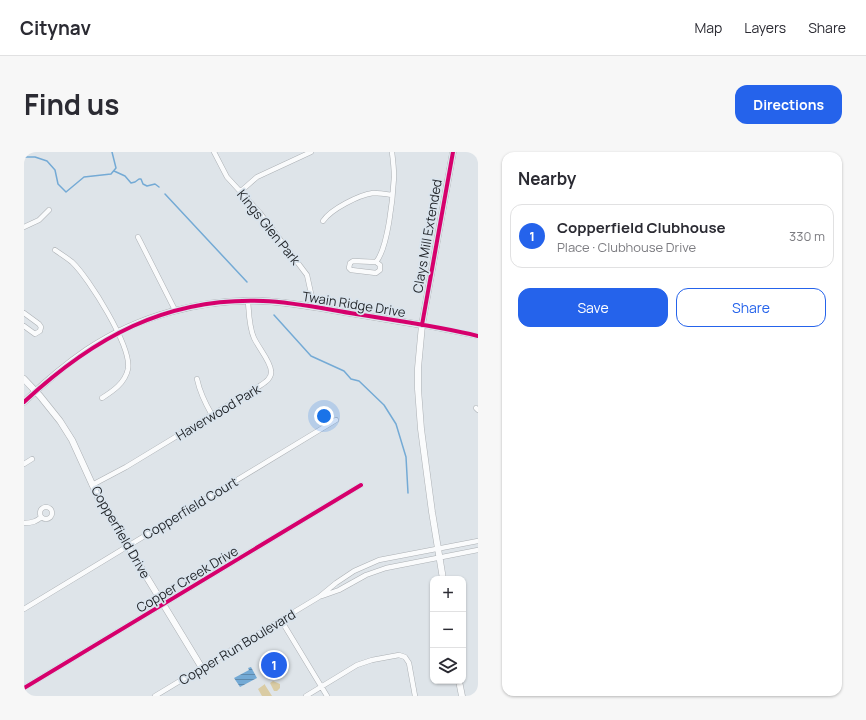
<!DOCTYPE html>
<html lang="en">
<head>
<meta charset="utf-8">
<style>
	:root { --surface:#fff; --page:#f7f7f7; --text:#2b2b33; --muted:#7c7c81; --line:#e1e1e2; --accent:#2563eb }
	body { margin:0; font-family:Manrope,sans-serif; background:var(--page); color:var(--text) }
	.controls { position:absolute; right:12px; bottom:12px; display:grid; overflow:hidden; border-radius:8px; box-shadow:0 1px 3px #0004 }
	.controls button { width:36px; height:36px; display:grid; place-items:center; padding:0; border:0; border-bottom:1px solid var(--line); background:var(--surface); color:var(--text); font:20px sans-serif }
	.you { position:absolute; left:300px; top:264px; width:14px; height:14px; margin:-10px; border:3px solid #fff; border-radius:50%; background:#1a73e8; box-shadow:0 0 0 6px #1a73e833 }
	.badge { display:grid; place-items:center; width:26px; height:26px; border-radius:50%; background:var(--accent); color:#fff; font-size:13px; font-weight:700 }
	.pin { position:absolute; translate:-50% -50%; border:2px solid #fff; box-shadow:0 1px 4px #0006 }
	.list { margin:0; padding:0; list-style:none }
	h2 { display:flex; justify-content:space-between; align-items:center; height:52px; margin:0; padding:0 16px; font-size:17px }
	h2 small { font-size:13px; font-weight:400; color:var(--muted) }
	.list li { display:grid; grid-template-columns:26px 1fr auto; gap:12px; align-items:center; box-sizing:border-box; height:64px; margin:0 8px 8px; padding:0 8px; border:1px solid var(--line); border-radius:12px }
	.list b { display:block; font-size:15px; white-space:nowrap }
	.list p { margin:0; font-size:13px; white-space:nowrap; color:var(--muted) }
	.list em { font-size:13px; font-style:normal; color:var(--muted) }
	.actions { display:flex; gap:8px; padding:12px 16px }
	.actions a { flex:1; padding:9px 0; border:1px solid var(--accent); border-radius:12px; text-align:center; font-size:14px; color:var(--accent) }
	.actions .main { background:var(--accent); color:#fff }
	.icon { flex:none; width:22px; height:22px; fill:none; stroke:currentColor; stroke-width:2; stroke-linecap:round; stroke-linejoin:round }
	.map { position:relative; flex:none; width:454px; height:544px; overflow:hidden; border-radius:12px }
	header { display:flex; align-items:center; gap:24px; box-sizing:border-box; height:56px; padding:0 20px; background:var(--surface); border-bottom:1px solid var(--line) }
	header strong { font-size:19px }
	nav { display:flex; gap:22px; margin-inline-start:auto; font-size:14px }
	.intro { display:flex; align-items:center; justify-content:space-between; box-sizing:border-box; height:96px; padding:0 24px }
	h1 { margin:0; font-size:28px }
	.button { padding:10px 18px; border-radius:12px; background:var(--accent); color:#fff; font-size:14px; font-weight:700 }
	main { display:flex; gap:24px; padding:0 24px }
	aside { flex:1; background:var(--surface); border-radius:12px; box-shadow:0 1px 3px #0004 }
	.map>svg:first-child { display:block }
	.green { fill:#dacca4 }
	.water { fill:url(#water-rules) }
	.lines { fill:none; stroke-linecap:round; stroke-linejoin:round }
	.stream { stroke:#74aad5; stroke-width:1.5 }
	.street-casing { stroke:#acb0b4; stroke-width:5.5 }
	.secondary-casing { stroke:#acb0b4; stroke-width:7 }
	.street { stroke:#fafbfc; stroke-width:4.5 }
	.secondary { stroke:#fafbfc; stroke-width:6 }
	.cycleway-casing { stroke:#dae4ed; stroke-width:6 }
	.cycleway { stroke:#d6006c; stroke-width:4 }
	.labels { text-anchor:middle; stroke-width:3.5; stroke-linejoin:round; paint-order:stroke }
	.street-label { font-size:13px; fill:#1f2226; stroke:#dae4ed }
</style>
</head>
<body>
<header>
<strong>Citynav</strong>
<nav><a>Map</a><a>Layers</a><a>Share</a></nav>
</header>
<div class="intro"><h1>Find us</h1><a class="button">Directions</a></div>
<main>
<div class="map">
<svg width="454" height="544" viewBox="0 0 454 544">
	<defs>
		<pattern id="water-rules" width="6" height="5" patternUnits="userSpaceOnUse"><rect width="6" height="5" fill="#74aad5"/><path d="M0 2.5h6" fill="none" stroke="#5f8aad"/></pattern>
	</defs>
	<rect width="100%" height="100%" fill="#dee4e9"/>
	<!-- green -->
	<path class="green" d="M249,529L256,532V536L253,539H250L246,531Z
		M241,532V533L248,544H238L234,537Z"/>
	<!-- water -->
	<path class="water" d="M227,515L233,526L216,535L210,526L225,518L224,516Z"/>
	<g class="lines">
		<!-- stream -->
		<path class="stream" d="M0,5H11L23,9L31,18L34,32L42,40L60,25L87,22L92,16L88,0
			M90,19L101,24L107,31L111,30L115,27H117L119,32L123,34L131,32L135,35
			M141,42L223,130
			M250,163L287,204L320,219L327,227L335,229L360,253L372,272L382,305L384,341"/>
		<!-- street casing -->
		<g class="street-casing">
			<path id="street" d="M190,0L203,25L236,61L283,123L290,155
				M217,39L233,25L287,0
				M299,69C307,57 335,43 349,41C356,41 362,42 368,43
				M0,75L15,68L25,58
				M114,85L151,158
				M31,98C37,102 43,106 48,110C65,126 108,195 104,217C101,231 89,239 78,246
				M329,109L352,110L356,113V118L352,121L327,118L325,116L326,111Z
				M352,110C364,96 369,45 370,25C370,17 369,8 368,0
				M0,161L15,172L17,175L16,179L11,182L0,174
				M398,173L454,184
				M173,227C176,241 181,251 188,263
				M452,256L454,258
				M0,312L8,307
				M68,333L102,315L234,235C240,231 248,227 247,219C247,210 234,195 230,186C225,175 225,161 224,149
				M16 361a6 6 0 1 1 12 0a6 6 0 1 1-12 0Z
				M0,371C7,371 13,370 17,365
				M298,444L315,438L342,423L362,416L454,398
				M0,457L312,268
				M257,468L303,544
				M0,536L337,333
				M131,544L295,445L312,431L330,419L355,408L454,389
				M282,544L333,513L348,508L375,503L381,505L385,511L391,544"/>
		</g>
		<!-- secondary casing -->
		<g class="secondary-casing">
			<path id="secondary" d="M0,227L16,244L36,269L48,288L74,345L178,516
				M0,250C20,231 41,213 63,198C114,164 178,146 239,149C262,150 285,154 308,158C338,163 368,168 398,173
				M419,427L408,360L397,277L394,237V216L398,173L429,0
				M435,529L438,544"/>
		</g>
		<!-- street -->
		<use href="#street" class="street"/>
		<!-- secondary -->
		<use href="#secondary" class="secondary"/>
		<!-- cycleway casing -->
		<g class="cycleway-casing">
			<path id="cycleway" d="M398,173L429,0
				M0,250C69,186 142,145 239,149C270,150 301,157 332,162C373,169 414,174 454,184
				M0,536L337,333"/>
		</g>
		<!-- cycleway -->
		<use href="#cycleway" class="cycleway"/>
	</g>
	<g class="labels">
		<!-- street labels -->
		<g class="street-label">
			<text transform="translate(245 75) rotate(51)" y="5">Kings Glen Park</text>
			<text transform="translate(403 84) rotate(-80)" y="5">Clays Mill Extended</text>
			<text transform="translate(330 152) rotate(9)" y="5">Twain Ridge Drive</text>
			<text transform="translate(194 260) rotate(-31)" y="5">Haverwood Park</text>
			<text transform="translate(166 356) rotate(-31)" y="5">Copperfield Court</text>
			<text transform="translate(97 380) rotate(60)" y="5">Copperfield Drive</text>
			<text transform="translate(163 427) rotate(-31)" y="5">Copper Creek Drive</text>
			<text transform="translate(213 495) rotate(-31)" y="5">Copper Run Boulevard</text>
		</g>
	</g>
</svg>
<div class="controls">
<button>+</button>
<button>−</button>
<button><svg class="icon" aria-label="layers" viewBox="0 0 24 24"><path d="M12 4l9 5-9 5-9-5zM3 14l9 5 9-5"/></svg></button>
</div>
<div class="you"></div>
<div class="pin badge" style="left:250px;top:513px">1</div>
</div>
<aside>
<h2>Nearby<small></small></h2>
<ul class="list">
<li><span class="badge">1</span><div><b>Copperfield Clubhouse</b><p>Place · Clubhouse Drive</p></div><em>330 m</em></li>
</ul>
<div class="actions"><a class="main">Save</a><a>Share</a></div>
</aside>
</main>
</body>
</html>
